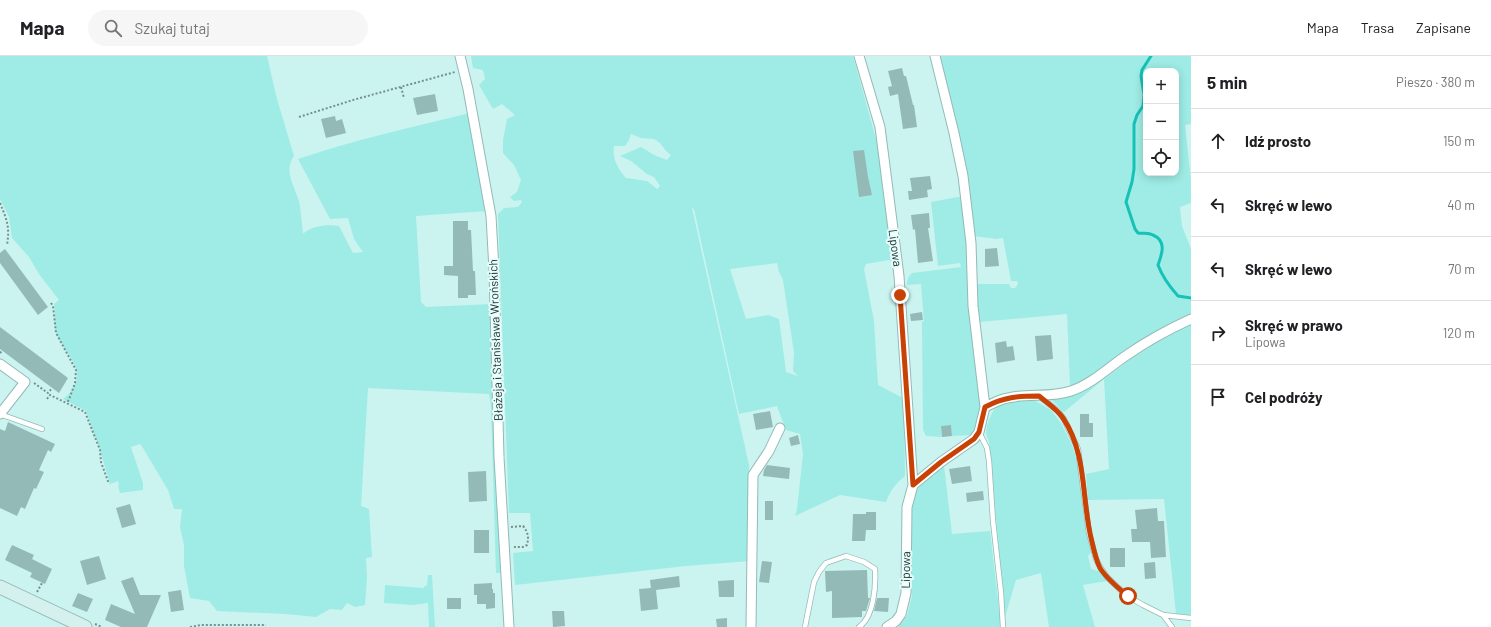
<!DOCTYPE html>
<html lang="pl">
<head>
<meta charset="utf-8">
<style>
	:root { --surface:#fff; --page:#f6f6f6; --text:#202124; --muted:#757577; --line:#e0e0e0 }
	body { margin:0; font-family:Barlow,sans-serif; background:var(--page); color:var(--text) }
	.controls { position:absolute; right:12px; top:12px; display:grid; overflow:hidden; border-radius:8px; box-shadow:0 2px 10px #0003 }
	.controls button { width:36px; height:36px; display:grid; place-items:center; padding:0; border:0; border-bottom:1px solid var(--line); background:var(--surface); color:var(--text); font:20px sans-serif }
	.stop { position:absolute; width:12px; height:12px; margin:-9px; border:3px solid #c94205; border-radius:50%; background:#fff }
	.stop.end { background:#c94205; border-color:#fff; box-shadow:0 1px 4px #0008 }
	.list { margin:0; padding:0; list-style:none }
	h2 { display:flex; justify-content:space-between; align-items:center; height:52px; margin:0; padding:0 16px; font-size:17px }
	h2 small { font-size:13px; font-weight:400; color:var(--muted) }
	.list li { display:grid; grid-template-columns:26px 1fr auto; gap:12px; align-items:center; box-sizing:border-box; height:64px; padding:0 16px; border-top:1px solid var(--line) }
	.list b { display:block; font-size:15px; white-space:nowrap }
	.list p { margin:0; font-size:13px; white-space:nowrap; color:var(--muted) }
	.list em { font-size:13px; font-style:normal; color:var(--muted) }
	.icon { flex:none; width:22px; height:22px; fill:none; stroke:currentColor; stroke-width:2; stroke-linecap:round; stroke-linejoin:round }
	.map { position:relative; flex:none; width:1191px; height:571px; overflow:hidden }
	header { display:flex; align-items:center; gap:24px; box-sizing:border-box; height:56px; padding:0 20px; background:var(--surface); border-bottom:1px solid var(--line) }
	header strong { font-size:19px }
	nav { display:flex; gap:22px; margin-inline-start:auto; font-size:14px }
	.search { width:280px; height:36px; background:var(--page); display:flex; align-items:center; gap:10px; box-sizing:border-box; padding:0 14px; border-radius:22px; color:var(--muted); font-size:15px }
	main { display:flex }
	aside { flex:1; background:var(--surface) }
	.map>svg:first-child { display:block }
	.green { fill:#9eece5; fill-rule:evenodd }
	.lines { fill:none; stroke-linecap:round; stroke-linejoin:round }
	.stream { stroke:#16c1b8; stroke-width:3 }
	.building { fill:#93bab6 }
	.lane-casing { stroke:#93bab6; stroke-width:6 }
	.street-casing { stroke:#93bab6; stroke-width:11 }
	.secondary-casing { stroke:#93bab6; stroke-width:15 }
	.path { stroke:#74908e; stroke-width:2; stroke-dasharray:2 2; stroke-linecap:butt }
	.lane { stroke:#fff; stroke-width:4.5 }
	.street { stroke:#fff; stroke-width:9 }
	.secondary { stroke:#d4f1ee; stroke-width:13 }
	.route { stroke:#c94205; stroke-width:5 }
	.labels { text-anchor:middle; stroke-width:4; stroke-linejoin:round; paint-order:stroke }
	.street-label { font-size:12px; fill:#243433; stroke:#e5fdfb }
</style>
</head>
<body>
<header>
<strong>Mapa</strong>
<div class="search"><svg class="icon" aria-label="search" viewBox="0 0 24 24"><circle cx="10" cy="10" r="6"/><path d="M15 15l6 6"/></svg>Szukaj tutaj</div>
<nav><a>Mapa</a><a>Trasa</a><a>Zapisane</a></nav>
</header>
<main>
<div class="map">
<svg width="1191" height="571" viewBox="0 0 1191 571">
	<rect width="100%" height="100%" fill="#cbf4f0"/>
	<!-- green -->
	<path class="green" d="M0,0H267L277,43L294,100C282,116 297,133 300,150C301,159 302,169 303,178C311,170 328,168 339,170L353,197L363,196L354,183L348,162L330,163L298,103C354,84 412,71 470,57L487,155L416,160L421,246L426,251L492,248V324L496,338L504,517H496L491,351L489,338L368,332L361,450L369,453L372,501L366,502L367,522L365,549L355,551L347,547L342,554L330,553L316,561L286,558L217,555L209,545L190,542L184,510V489L180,471L182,453H174L168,434L143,392L140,388L131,391L143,427V434L120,437L118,430L119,429L118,425L110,428L100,394L86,355L63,343C67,340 70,337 73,332C86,312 64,296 57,279C53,270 56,258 54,248L59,244L39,218L29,201L12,182L9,161L0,143Z
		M471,0H853L878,90L895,207L889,204L866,208L864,213L874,265L878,329L903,342L904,341L905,420C896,427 890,435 886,446L840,439L795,460L797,453L803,398L800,378L786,374L777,350L739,358L694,153L692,152L749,409L750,505L686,510L515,529L513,497L533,495L530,457H509L498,158L504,152L518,151L522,146L521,144L514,145L510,141L517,136L521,124L514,109L503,97V84L507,63L515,59L502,48L493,53L479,29L485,23L483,14L473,12ZM631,78L641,82L654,83L660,87L666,95L671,99L667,104L656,100L641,91L620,100L631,105L647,118L654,121L660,130L657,133L647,125L626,122C618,113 612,103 614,90H625L629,84ZM777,207L779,216L783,224L794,297L793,315L798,320L786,316L779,263L768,259L746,263L730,213Z
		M938,0H1191V68L1185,69L1191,123V147L1180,151L1182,170L1191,193V257L1170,267L1089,322L1070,330L1067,258L979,266L974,228H1009L1011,232H1015L1018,228L1017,225H1011L1003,182L997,183L973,180ZM1146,15H1176V117H1146Z
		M963,140L981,341C980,354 980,367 973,379L952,380L951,369L941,370L942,381L926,380L923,374L922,266L924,265L921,228L907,229C907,224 908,221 912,217L961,211L960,207L938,210L931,146Z
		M1191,267V559L1176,558L1164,443L1088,444L1086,418L1109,413L1104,323L1064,356L1051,343L1074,339L1084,334L1104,323L1148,290Z
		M1017,343L1034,344L1051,354L1061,367L1073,391L1078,411L1084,463L1091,496L1088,500L1091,513L1099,515L1107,525L1083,529L1095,571H1049L1041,517L1016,524L1005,561L989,386L986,377L987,369L993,355L1001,347Z
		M944,409L952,478L990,475L1001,571H898L907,560L912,540L911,450L916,435L932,417Z
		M428,519H432L435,571H429L428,547L413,549L384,547L385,529L423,532L427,529Z"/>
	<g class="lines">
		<!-- stream -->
		<path class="stream" d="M1151,0L1142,14L1141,20L1144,39L1143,50L1137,59L1134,68V113L1132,126L1126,146L1135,173L1138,177C1143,178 1148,176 1153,179C1167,185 1162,198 1158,209C1162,220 1170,231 1178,240L1191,242"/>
	</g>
	<!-- building -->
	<path class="building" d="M902,12L904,20H906L913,49H914L917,71L903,73L898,38L890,40L888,31L892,30L888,15Z
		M435,38L438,55L417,59L413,42Z
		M335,60L336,65L342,63L346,77L326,82L321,63Z
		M864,94L868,121L872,139L859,141L853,95Z
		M930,120L932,133L927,134L928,141L909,144L908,135H912L910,122Z
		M929,157L930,172H928L933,205L918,207L915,173L913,174L911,159Z
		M453,165H468V174H471L473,215H475L476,239H468V242H458V220L444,219V210H453Z
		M997,192L999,210L985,211V193Z
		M5,193L48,251L38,259L0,207V197Z
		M922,256L923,264L911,265L910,258Z
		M0,271L68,322L59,337L0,293Z
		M1051,279L1053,303L1037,305L1035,280Z
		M1006,285L1007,291L1013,290L1015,304L997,307L995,287Z
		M770,355L773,371L756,374L753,358Z
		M1080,358H1089V367H1093V381H1080Z
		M8,366L55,388L51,396L48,394L39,414L44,416L36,433L34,432L25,453L21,451L17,460L0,452V373L5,375Z
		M951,369L952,380L942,381L941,370Z
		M798,379L800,388L791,390L789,382Z
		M767,409L790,412L789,423L763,420L764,414Z
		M970,410L972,425L952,428L949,413Z
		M486,415L487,445L469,446L468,416Z
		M983,435L984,444L967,446L966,437Z
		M765,445H773V464H765Z
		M130,448L136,468L122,472L116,452Z
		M1157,452L1158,465H1164L1166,501L1151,502L1150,486H1132L1131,473H1137L1135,454Z
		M866,456H876V474H866L865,485H852L853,458H866Z
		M474,474H489V497H474Z
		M12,489L34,499L32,503L52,513L45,528L30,521L32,517L5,504Z
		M1110,492H1125V511H1110Z
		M99,500L106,523L87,529L80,505Z
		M762,505L772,506L769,527L759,526Z
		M1155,506L1156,522L1145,523L1144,507Z
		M867,514L868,542H870L866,555H862V561L832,562V535L826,536L825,515Z
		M679,520L680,531L656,534L658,553L641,555L639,533L651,532L650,524Z
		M133,521L140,539H161L147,571H121L105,564L111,548L135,558L121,525Z
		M734,524V541H719L718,525Z
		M492,527V533H493V537H495V552L486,553V548H477V539H474V528Z
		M181,534L184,554L171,556L168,536Z
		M78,537L93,543L87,556L72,550Z
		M447,542H461V553H447Z
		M877,542H889L888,556L874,555Z
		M552,555H564L565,570L553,571Z
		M727,562V571H717L716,563Z"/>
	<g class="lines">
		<!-- lane casing -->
		<g class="lane-casing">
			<path id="lane" d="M1039,340L1058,355L1064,363L1078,393L1089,477L1096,503L1100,511L1107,521L1127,540L1143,549L1163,559L1191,562
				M0,358L42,373
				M979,376L987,392L989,405L993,465L1001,537L1003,571
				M1163,559L1172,571
				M805,571L814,526L819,516L826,507L846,500L864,506L875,513C876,530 874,561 859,571"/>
		</g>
		<!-- street casing -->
		<g class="street-casing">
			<path id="street" d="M460,0L468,33L491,160L494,214L499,401L509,571
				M859,0L880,71L899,220L913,429L907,451L906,537L901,558L896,565L887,571
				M0,308L25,326L0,358
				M985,351C992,348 1000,343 1008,342C1028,337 1051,342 1071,335C1092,328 1109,311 1127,299C1147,285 1169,273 1191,263
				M913,429L941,406L974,383L979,376L985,351L973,250L971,187L963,120L954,77L935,0
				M751,571L753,419L769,395L780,372"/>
		</g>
		<!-- secondary casing -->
		<g class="secondary-casing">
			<path id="secondary" d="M0,531L85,571"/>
		</g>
		<!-- path -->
		<path class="path" d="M401,31L404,42
			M299,61L353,44L455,16
			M0,147C7,164 10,171 7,189
			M51,247L53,250L56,277L76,314L75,327L70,341L67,347
			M0,297L2,295
			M34,327L48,337L52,332
			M47,343L50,339L85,356L100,394L101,406L109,428
			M511,471L523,470C528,476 529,481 527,489L523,491H514
			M37,536L42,527
			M95,568L102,571
			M190,571L201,569H266"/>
		<!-- lane -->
		<use href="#lane" class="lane"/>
		<!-- street -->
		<use href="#street" class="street"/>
		<!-- secondary -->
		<use href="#secondary" class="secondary"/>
	</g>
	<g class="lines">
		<!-- route -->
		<path class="route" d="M900,239L913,429L941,406L974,383L979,376L985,351C1004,341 1018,340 1039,340C1047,347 1057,353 1063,362C1088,399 1081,445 1092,486C1094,495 1096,504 1100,512C1107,523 1118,532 1128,540"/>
	</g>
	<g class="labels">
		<!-- street labels -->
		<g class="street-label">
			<text transform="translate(895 192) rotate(82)" y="4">Lipowa</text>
			<text transform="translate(496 284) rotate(-92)" y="4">Błażeja i Stanisława Wrońskich</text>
			<text transform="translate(906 514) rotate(-89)" y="4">Lipowa</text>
		</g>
	</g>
</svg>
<div class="controls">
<button>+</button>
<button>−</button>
<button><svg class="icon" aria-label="locate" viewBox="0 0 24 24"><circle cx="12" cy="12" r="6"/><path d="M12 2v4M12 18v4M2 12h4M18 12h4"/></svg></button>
</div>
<div class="stop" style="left:1128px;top:540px"></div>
<div class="stop end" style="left:900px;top:239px"></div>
</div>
<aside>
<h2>5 min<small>Pieszo · 380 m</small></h2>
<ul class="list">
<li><svg class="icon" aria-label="ahead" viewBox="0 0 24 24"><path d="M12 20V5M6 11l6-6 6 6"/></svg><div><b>Idź prosto</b></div><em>150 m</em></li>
<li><svg class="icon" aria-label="left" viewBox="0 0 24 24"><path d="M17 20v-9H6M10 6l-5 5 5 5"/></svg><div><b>Skręć w lewo</b></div><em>40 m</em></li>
<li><svg class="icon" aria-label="left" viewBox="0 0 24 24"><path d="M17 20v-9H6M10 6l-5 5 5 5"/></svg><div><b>Skręć w lewo</b></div><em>70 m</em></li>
<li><svg class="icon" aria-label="right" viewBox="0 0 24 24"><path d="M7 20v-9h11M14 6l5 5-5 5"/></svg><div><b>Skręć w prawo</b><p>Lipowa</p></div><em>120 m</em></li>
<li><svg class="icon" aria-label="arrive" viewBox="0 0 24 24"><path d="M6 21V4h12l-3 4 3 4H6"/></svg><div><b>Cel podróży</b></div></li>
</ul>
</aside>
</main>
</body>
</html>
